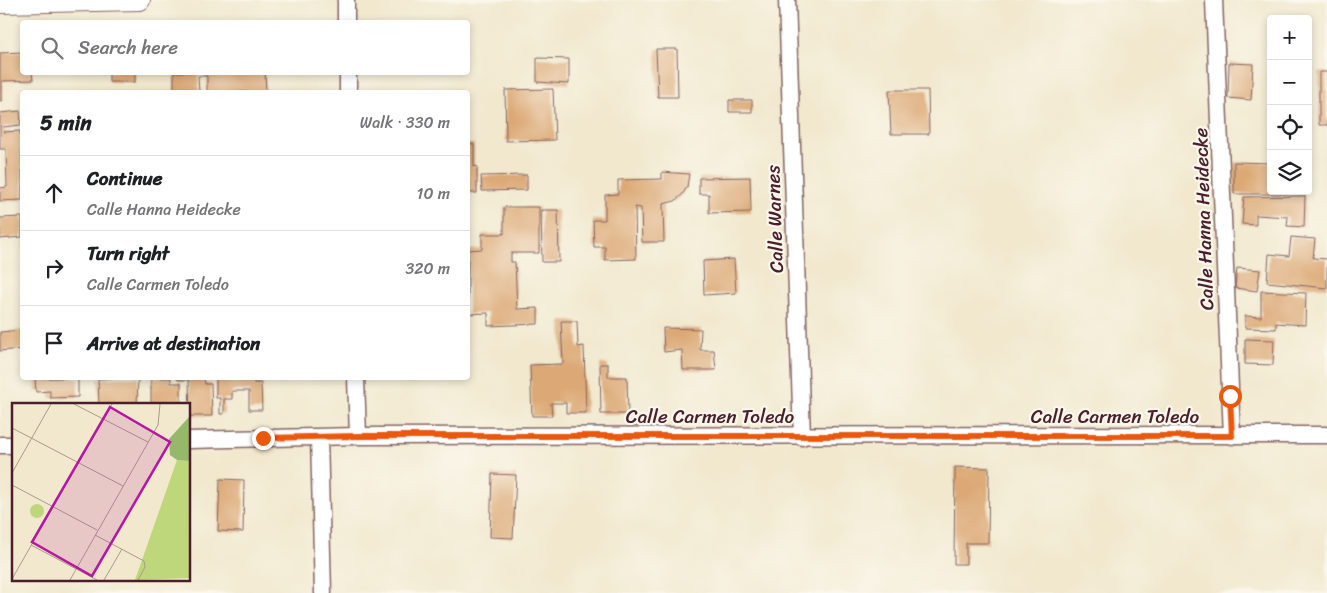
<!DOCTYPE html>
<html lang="en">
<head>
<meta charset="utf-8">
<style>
	:root { --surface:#fff; --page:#f2f2f2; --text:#202124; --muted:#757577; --line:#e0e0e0 }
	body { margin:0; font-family:Sriracha,sans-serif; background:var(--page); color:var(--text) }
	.controls { position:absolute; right:15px; top:15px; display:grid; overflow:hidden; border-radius:5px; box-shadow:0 2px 8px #0003 }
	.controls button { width:45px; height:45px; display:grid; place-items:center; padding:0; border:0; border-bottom:1px solid var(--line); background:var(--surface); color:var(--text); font:25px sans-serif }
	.stop { position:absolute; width:15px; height:15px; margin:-11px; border:4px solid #ea580c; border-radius:50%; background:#fff }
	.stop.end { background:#ea580c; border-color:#fff; box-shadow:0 1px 5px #0008 }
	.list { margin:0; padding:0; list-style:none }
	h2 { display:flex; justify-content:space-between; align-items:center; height:65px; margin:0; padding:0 20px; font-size:21px }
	h2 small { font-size:16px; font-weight:400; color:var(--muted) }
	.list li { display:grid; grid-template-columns:32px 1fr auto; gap:15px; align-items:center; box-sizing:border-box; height:75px; padding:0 20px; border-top:1px solid var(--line) }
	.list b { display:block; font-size:19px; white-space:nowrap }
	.list p { margin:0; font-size:16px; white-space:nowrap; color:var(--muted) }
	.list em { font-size:16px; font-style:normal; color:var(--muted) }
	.icon { flex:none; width:28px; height:28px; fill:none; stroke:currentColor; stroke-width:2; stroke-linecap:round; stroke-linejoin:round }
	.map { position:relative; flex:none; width:1327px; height:593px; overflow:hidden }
	.search { position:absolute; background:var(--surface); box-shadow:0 2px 8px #0003; left:20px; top:20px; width:450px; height:55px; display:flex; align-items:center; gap:12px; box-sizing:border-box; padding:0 18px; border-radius:5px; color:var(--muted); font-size:19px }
	.panel { position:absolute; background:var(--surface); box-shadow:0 2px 8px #0003; left:20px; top:90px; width:450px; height:290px; border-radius:5px }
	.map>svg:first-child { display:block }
	.building { fill:#dca976 }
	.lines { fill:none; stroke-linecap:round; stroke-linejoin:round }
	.minor-casing { stroke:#846564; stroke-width:19 }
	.tertiary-casing { stroke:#846564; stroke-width:22 }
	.minor { stroke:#fff; stroke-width:16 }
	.tertiary { stroke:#fff; stroke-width:20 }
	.route { stroke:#ea580c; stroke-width:6 }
	.labels { text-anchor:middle; stroke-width:4.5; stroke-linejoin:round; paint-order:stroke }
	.street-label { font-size:19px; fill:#4a1f2b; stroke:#fbf7ec }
	.inset-road { fill:none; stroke:#ae988d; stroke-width:1 }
	.view { fill:#b5179e; fill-opacity:0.15; stroke:#b5179e; stroke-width:2.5 }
	.inset-edge { fill:none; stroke:#4a1f2b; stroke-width:2.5 }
</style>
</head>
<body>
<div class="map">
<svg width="1327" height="593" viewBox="0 0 1327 593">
	<rect width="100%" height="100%" fill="#fbf7ec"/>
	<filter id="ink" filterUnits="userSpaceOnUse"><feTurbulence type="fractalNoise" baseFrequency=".02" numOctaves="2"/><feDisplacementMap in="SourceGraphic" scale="10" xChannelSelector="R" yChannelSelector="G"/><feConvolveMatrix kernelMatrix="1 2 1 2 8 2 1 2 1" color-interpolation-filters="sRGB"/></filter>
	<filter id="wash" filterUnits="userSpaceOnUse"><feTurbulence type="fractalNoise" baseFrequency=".0096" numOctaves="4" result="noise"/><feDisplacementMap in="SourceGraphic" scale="20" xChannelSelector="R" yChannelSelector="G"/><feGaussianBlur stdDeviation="1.12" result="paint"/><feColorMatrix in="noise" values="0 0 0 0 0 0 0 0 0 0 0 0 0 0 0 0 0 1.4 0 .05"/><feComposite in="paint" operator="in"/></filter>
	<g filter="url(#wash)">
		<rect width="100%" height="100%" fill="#f1e8ce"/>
		<g id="blocks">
			<!-- building -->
			<path class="building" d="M656,49H677L678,97H658Z
				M22,52V72H32L33,80L2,81V101H0V53Z
				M537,58L569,59V84L537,82Z
				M1229,63L1253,64L1251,100L1228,98Z
				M109,72H135V82H109Z
				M174,72H265L266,92H207V76H198L199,92H174Z
				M1319,72H1327V125H1319Z
				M553,89L555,140L506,141L505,90Z
				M889,90H928L929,134H891Z
				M729,100H752V112H729Z
				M20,111L21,125L3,127L4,132L20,131L22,148V200L0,201V188L7,187L6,149H0V113Z
				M468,144H474V167L477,166V193H468Z
				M1234,162L1271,163V191H1305V194H1234Z
				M662,172L689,174L687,187L682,195L675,201L663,204L664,242H642L641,208L635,207L636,259L605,260V247H594L593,220H605V195L618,194V180L662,179Z
				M527,175V190L482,191L481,176Z
				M750,177L751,212L709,213V194H699V178Z
				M1305,196L1304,227L1287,226L1288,217L1256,215V225L1242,224L1244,197Z
				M504,207H539V253H511V262H515L517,309L538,308V324L488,326V313L468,314V250L482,249V234H504Z
				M541,210H558L559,262H542Z
				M22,217V237L0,239V218Z
				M1291,237L1315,239L1313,258L1327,259V288L1267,282L1269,254L1289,256Z
				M734,259L736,293L704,295L703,261Z
				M1237,268L1260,270L1257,291L1235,288Z
				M1261,291L1306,293L1305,325L1276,323V329L1245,328V316L1261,317Z
				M561,321H577L578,347L584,346L586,413H566V403H551L552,416H532L530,365L563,364Z
				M663,328L701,329L700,350H714L716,370H683L682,350L664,352Z
				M22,330V349L0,351V332Z
				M1245,339L1274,340L1273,365L1245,364Z
				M600,364H608V377H627L628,414H601Z
				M35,378H78V397L50,398V391L36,392Z
				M114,378H138L137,404H99L98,379Z
				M151,378H171V383H181V404H151Z
				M177,378H204L205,384H211L212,416H190L189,380H178Z
				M216,378H253L254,383H261L262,410H249V391H232V399H224V414H220V398H216Z
				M955,467L989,468L988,543H966V564H954Z
				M492,474L516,475L513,538L490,537Z
				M220,479L244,480L243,532L218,531Z"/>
		</g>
	</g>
	<g filter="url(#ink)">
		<use href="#blocks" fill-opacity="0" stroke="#846564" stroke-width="1"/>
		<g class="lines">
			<!-- minor casing -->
			<g class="minor-casing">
				<path id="minor" d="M346,0V22
					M787,0L802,437
					M1214,0L1232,436
					M348,72V92
					M356,378L358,436
					M319,437L323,593
					M189,440L358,436L1327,435
					M0,445H14"/>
			</g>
			<!-- tertiary casing -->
			<g class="tertiary-casing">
				<path id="tertiary" d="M0,3L140,0"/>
			</g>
			<!-- minor -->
			<use href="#minor" class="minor"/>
			<!-- tertiary -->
			<use href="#tertiary" class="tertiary"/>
		</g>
	</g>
	<g class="lines" filter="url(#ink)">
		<!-- route -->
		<path class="route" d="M263,438L358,436H1232L1230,396"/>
	</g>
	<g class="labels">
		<!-- street labels -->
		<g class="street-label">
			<text transform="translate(774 219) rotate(-92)" y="7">Calle Warnes</text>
			<text transform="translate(1203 219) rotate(-92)" y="7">Calle Hanna Heidecke</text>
			<text x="710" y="423">Calle Carmen Toledo</text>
			<text x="1115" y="423">Calle Carmen Toledo</text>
		</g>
	</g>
	<!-- overview -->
	<g transform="translate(12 403)">
		<rect width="178" height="178" fill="#f1e8ce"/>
		<path d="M165,57L177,58V175L123,177ZM18 108a7 7 0 1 1 14 0a7 7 0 1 1-14 0Z" fill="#bed77b"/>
		<path d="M177,14V58L165,57L158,52L157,36Z" fill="#96b86b"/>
		<path class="inset-road" d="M62,1L136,39M0,25L111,83M0,70L39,1M0,82L85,127M83,132L132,158L133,164L126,177M19,142L85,177M0,176L100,1M58,177L146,22L148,1M92,177L110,146"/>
		<path class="view" d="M98,4L158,39L80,173L20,139Z"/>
		<rect width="178" height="178" class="inset-edge"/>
	</g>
</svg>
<div class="controls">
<button>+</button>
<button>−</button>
<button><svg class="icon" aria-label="locate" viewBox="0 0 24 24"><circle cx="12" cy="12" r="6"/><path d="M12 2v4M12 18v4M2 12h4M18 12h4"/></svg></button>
<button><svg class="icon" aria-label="layers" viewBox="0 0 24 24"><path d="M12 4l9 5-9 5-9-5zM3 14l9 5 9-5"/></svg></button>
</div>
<div class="stop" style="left:1230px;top:396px"></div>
<div class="stop end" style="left:263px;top:438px"></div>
<div class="search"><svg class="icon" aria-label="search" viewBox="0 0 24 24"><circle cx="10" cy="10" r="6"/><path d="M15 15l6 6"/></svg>Search here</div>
<section class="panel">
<h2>5 min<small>Walk · 330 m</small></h2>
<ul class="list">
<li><svg class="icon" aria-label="ahead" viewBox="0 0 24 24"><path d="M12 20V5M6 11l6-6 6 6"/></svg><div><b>Continue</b><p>Calle Hanna Heidecke</p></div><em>10 m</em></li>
<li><svg class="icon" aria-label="right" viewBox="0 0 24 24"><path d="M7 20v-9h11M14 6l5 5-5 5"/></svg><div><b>Turn right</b><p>Calle Carmen Toledo</p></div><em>320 m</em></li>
<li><svg class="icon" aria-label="arrive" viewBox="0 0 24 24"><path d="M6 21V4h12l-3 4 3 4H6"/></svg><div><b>Arrive at destination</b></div></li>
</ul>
</section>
</div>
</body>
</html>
